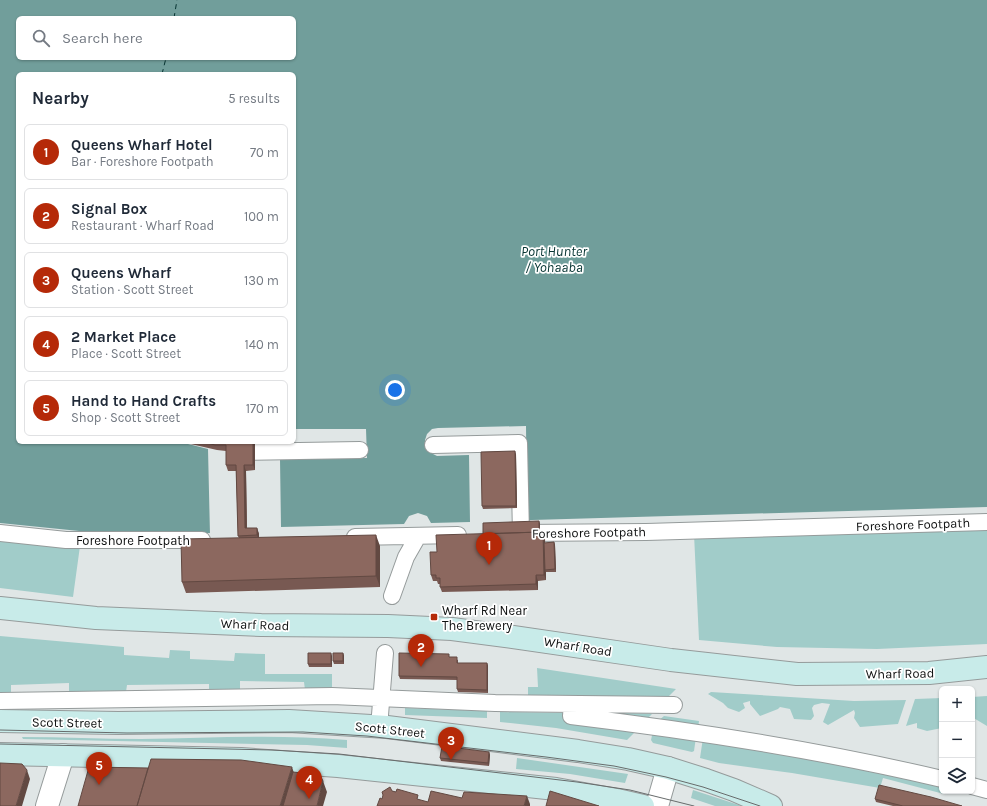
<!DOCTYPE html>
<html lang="en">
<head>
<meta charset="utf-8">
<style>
	:root { --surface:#fff; --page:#f6f6f7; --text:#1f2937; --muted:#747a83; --line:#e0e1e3; --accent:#b52908 }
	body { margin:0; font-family:Karla,sans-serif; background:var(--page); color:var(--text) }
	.controls { position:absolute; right:12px; bottom:12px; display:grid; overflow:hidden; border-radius:6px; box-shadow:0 1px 3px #0004 }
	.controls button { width:36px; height:36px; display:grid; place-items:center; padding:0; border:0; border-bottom:1px solid var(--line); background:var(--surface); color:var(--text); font:20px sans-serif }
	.you { position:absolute; left:395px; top:390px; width:14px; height:14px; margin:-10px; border:3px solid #fff; border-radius:50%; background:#1a73e8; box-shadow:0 0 0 6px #1a73e833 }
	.badge { display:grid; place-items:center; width:26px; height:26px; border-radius:50%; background:var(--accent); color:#fff; font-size:13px; font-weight:700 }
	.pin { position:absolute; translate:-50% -33px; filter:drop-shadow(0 1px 2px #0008) }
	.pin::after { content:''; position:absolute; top:21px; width:14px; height:12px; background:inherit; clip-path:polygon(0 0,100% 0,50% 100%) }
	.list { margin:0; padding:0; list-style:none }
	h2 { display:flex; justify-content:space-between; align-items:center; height:52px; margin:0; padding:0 16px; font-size:17px }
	h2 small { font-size:13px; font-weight:400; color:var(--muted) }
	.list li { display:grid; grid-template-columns:26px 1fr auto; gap:12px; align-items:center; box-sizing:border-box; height:56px; margin:0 8px 8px; padding:0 8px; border:1px solid var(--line); border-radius:6px }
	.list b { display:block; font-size:15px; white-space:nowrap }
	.list p { margin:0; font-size:13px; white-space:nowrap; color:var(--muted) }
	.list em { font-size:13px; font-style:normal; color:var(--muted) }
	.icon { flex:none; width:22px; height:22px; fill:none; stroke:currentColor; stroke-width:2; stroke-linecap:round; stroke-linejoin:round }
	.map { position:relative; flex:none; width:987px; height:806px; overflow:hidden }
	.search { position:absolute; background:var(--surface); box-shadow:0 1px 3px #0004; left:16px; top:16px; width:280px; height:44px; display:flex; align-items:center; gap:10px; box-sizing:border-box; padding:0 14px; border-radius:6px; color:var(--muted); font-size:15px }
	.panel { position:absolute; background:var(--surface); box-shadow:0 1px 3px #0004; left:16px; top:72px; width:280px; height:372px; border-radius:6px }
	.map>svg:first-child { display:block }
	.green { fill:#a1ccc9 }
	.water { fill:#719e9b; fill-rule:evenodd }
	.pier { fill:#e0e6e6 }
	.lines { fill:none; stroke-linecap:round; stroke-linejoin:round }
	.ferry { stroke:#063432; stroke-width:1; stroke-dasharray:5 4; stroke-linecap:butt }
	.pedestrian-casing { stroke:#959b9b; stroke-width:18 }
	.minor-casing { stroke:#959b9b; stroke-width:24 }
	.secondary-casing { stroke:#959b9b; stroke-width:24 }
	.pedestrian { stroke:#fff; stroke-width:16 }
	.minor { stroke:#fff; stroke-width:22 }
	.secondary { stroke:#c8ebe9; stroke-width:22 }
	.tram { stroke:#676b6b; stroke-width:1 }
	.wall { fill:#785952 }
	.shaded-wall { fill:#624942 }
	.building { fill:#8c685f; stroke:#624942 }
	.poi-dot { fill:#b52908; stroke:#fff; stroke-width:1.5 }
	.labels { text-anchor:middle; stroke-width:3.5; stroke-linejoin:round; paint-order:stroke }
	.street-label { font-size:13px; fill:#0e1010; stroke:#fff }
	.poi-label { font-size:13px; fill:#0e1010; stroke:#fff; text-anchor:start }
	.water-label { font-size:14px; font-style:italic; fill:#063432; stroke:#fff }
</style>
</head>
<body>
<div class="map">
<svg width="987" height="806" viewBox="0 0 987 806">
	<rect width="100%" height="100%" fill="#e0e6e6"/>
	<!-- green -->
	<path class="green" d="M987,527V644L877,649L777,647L699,640L694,534Z
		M0,538L80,546L73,597L0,588Z
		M0,636L124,647V655L169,658L170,650L190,651V659L234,661L235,653L265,654V674H332V690H305L304,682L240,681V691H209V684L127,685L126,692L69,694V683L11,685V694H0Z
		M537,668L676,689L667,698L528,695V687H538Z
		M711,692L854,701L906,700L898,724L860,727L854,718L855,713L854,710L828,725L823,722L830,704L822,703L814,705L812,708L814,716L811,720L794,719L790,709L780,707L778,709L760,716L750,704V701L743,703L745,708L739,712L728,708L723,703L708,694Z
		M987,696V726L972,717V697Z
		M942,698V728L927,731L917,728V723L906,726L915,699Z
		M405,708L487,711V718L405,715Z
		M576,711L652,714L645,721Z
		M500,712L567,713L639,728L627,740L556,728L500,722Z
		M664,716L699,721L698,729L657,722Z
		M653,731L696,737L694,751L692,752L653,743L651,740Z
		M22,737C62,737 101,739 141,739C210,738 278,734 347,740V748L307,745L23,739Z
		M703,738L942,784V791H951L944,794L883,778L880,788L792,773L719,763L700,758Z
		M517,758L628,774L625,783L570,774L516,769Z
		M693,790L742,806H715L691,798Z"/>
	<!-- water -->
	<path class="water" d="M0,0H987V507L532,520L485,525L211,533L109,534L0,523ZM18,18H294V58H18ZM18,74H294V442H18Z"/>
	<!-- pier -->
	<path class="pier" d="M526,426L527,522L485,527L353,529L210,535L208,449L180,442H294V429H366L367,458L280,459L281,527L404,524L409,516L418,513L427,516L431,523L470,522L469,455L437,456L433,454L425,445V440L427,434L432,429L438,428Z"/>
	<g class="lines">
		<!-- ferry -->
		<path class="ferry" d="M174,18L177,0
			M162,74L166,58"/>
		<!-- pedestrian casing -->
		<g class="pedestrian-casing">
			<path id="pedestrian" d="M433,445L519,443L521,534
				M239,452L360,450
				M0,533L66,540H202
				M523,533L646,532L987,522
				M355,537L458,535
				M392,596L406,557L418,536
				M0,701L332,696L495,703L674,705
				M572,704L571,716C696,731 820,750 942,779
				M380,715L385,653
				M972,786L987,790"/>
		</g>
		<!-- minor casing -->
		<g class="minor-casing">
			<path id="minor" d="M47,806L63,755
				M657,806L668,768"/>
		</g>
		<!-- secondary casing -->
		<g class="secondary-casing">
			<path id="secondary" d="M0,608L96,618L261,625L388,626L452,629L513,637L671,660L797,674L929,673L987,667
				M0,721L118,723L289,721L387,727L578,751L628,759L668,768L706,780L734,790L771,806
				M0,754L241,759L338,766L556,789L617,800L643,806"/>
		</g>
		<!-- pedestrian -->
		<use href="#pedestrian" class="pedestrian"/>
		<!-- minor -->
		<use href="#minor" class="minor"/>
		<!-- secondary -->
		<use href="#secondary" class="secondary"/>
		<!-- tram -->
		<path class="tram" d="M0,730L127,733L303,732L367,736L546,757L614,766L666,777L703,787L760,806
			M0,744L272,750L339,754L577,782L630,790L694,806"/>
	</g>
	<!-- wall -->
	<path class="wall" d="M182,442H254L255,444V470L246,471L247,528H257L259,534V538L380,546V587L186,593L182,582L239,538L238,536L236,471H228L226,465V451L217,450Z
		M516,454L517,508L483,509L482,506Z
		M539,521L540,524V532H543L545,538V543L554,542L555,545L556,572H546V580L538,581V590L442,592L440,587V584H438L437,581H433L431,575L437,552L483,534Z
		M343,653L344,656V664H334L333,661Z
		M332,656V667H309L308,664Z
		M450,657L458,660V663H487L488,666V693L458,692L457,689V680L400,679L399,676Z
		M489,752L490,755L489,766L441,761L440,758Z
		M875,799L962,806H893L876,802Z"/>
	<!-- shaded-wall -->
	<path class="shaded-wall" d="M253,442H254L255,444V470L253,465Z
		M515,451L516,454L517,508L516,506Z
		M244,465L246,471L247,534L245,528Z
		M539,521L540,524V538L539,535Z
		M257,528L259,534V541L257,535Z
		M543,532L545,538L546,569L545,570L546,572V580L544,575Z
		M376,535L380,546V587L376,576Z
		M554,542L555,545L556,572L555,569Z
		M536,575L538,581V590L536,584Z
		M331,653L332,656V667L331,664Z
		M343,653L344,656V664L343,661Z
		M487,663L488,666V693L487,690Z
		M489,752L490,755L489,766L488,763Z
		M292,767L297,782L290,806H280Z
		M27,770L30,779L22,806H16Z
		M323,781L327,792L323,806H317Z
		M527,796L530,804V806H524Z"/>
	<!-- building -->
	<path class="building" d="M203,442H253V465H244L245,528H257V535L238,536L236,465H226V445H215Z
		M515,451L516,506H482L481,452Z
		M539,521V532L483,534V523Z
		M543,532L544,575H536V584L440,587V578H436V575H431L430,552H437L436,535Z
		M376,535V576L182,582L181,539Z
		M554,542L555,569L545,570L544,543Z
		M308,653H331V664H308Z
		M333,653H343V661H333Z
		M399,653L449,654V657H457V663H487V690L457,689V677L399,676Z
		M442,746L489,752L488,763L440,758Z
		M151,759L241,760L292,767L280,806H137Z
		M0,763L22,764L27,770L16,806H0Z
		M89,767L148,768L137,806H78Z
		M293,772L320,775L323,781L317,806H283Z
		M879,785L931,797L962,806H903L875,799Z
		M390,787L392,791L396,792L397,789L418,795L417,799L428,802L431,791L462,798L464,792L527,796L524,806H377L380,798L382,799L383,795L382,792Z
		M550,791L599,806H546Z"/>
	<!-- markers -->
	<rect class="poi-dot" x="430" y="613" width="8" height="8" rx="2"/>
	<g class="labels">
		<!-- street labels -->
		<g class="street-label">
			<text transform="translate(913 524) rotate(-2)" y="5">Foreshore Footpath</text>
			<text transform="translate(589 532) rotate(-1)" y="5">Foreshore Footpath</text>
			<text x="133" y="545">Foreshore Footpath</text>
			<text transform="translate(255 624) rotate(2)" y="5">Wharf Road</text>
			<text transform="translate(578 646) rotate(9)" y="5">Wharf Road</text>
			<text transform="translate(900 673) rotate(-1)" y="5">Wharf Road</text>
			<text transform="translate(67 722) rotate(1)" y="5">Scott Street</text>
			<text transform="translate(390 729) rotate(6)" y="5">Scott Street</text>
		</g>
		<!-- poi labels -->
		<g class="poi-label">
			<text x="442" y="615">Wharf Rd Near<tspan x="442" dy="15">The Brewery</tspan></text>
		</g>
		<!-- water labels -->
		<g class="water-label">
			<text x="554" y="256">Port Hunter<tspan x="554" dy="16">/ Yohaaba</tspan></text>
		</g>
	</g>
</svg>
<div class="controls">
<button>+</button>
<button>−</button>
<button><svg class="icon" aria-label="layers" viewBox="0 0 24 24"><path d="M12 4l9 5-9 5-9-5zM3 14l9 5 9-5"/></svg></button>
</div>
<div class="you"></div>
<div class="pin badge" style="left:489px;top:565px">1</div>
<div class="pin badge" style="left:421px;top:667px">2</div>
<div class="pin badge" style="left:451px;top:760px">3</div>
<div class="pin badge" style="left:309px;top:799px">4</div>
<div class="pin badge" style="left:99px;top:785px">5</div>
<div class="search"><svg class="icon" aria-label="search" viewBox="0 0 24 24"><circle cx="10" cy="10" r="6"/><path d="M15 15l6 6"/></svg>Search here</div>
<section class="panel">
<h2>Nearby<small>5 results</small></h2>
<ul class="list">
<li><span class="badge">1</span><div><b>Queens Wharf Hotel</b><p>Bar · Foreshore Footpath</p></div><em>70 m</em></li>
<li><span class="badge">2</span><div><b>Signal Box</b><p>Restaurant · Wharf Road</p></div><em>100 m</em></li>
<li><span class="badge">3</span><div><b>Queens Wharf</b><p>Station · Scott Street</p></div><em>130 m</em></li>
<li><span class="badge">4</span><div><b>2 Market Place</b><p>Place · Scott Street</p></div><em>140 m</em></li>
<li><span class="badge">5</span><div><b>Hand to Hand Crafts</b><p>Shop · Scott Street</p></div><em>170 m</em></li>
</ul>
</section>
</div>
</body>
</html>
